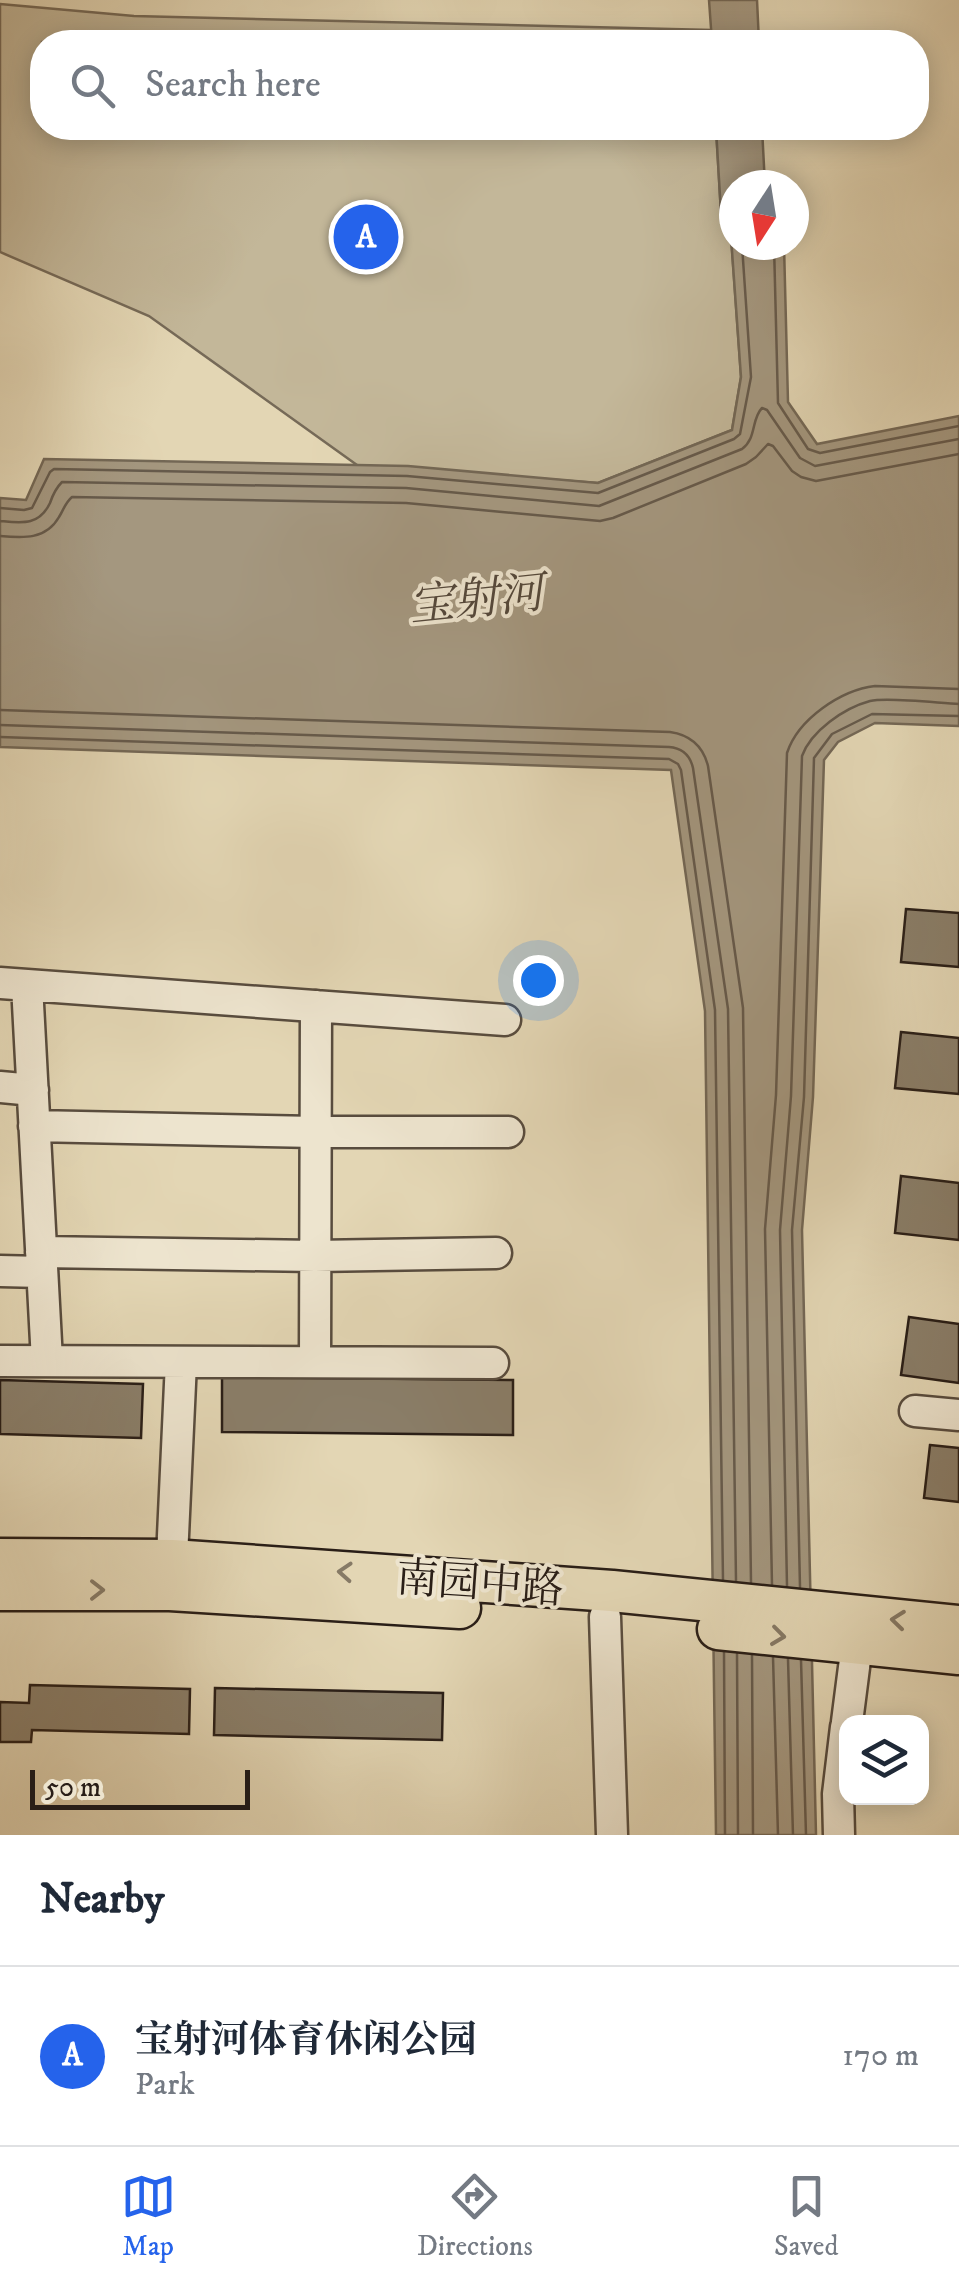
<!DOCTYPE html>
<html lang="en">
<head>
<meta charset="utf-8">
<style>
	:root { --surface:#fff; --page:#f6f6f7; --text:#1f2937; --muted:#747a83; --line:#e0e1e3; --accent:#2563eb }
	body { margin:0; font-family:"IM FELL DW Pica","Noto Serif SC",serif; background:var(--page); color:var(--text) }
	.controls { position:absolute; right:30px; bottom:30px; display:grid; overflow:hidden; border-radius:20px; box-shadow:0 5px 25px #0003 }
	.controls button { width:90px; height:90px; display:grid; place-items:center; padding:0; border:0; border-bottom:2px solid var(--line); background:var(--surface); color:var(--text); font:50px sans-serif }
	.compass { position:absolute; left:719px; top:170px; width:90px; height:90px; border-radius:50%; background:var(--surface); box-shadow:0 5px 25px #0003; rotate:192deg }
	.scale { position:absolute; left:30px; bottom:25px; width:220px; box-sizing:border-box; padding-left:10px; border:5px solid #291e17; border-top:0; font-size:28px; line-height:35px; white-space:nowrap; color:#291e17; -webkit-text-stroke:8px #ede4ce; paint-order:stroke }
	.you { position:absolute; left:538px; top:980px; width:35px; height:35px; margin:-25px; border:8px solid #fff; border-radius:50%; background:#1a73e8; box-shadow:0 0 0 15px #1a73e833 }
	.badge { display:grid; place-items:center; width:65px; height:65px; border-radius:50%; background:var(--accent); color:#fff; font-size:32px; font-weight:700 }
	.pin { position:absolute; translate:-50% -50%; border:5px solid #fff; box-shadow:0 2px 10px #0006 }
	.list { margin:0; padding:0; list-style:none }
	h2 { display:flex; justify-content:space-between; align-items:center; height:130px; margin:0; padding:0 40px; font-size:42px }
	h2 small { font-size:32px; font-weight:400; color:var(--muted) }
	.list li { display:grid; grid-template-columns:65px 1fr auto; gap:30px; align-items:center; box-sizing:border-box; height:180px; padding:0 40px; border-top:2px solid var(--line) }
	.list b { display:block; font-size:38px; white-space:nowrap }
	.list p { margin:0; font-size:32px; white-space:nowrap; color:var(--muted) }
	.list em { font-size:32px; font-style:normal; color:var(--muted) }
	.icon { flex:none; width:55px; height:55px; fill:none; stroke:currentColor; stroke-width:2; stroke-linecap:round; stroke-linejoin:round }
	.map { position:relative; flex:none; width:959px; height:1835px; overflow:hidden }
	.search { position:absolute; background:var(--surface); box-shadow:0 5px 25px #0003; left:30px; right:30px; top:30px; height:110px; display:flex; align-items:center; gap:25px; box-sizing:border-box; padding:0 35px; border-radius:40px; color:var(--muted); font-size:38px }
	.sheet { height:310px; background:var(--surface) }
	nav { display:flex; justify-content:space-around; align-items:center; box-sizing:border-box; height:140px; border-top:2px solid var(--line); background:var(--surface); font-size:28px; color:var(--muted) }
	nav a { display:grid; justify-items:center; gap:5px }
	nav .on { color:var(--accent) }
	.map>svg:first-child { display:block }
	.green { fill:#c3b799; stroke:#766a58; stroke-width:2.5 }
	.water { fill:#a4977f; stroke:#736755; stroke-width:2.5 }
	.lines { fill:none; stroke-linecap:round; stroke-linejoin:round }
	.shore { stroke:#665a4b; stroke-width:2.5 }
	.building { fill:#8a7e69; stroke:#291e17; stroke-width:2.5 }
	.minor-casing { stroke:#584c3e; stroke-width:35 }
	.major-casing { stroke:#291e17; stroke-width:45 }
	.minor { stroke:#ede4ce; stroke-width:30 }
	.major { stroke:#e3d6b4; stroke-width:40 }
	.oneway { stroke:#867a66 }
	.labels { text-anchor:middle; stroke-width:8; stroke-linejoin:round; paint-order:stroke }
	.street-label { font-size:42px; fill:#291e17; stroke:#ede4ce }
	.water-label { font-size:45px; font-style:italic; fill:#54483b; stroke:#ede4ce }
</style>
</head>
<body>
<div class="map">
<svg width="959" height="1835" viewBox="0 0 959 1835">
	<rect width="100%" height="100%" fill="#e3d6b4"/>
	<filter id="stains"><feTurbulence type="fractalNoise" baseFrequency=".002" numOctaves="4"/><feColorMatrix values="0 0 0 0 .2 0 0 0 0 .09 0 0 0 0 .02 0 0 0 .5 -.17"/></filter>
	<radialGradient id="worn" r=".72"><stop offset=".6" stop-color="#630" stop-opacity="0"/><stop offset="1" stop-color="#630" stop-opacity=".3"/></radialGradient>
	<!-- green -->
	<path class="green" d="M0,4L134,16L711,30L712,42H42V128H716L721,213L730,222L741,377L732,430L598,483L357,465L149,316L0,252Z"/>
	<!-- water -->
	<path class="water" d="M709,0H757L759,42H712Z
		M716,128H762L765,185H734V245H784L788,402L817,444L959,416V726L875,723L838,742L824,760L813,1097L802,1230L816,1835H716L705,1011L671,770L0,747V498L26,500L44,459L408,466L598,483L732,430L741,377L730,223L721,213Z"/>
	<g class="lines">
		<!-- shore -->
		<path class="shore" d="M774,245L778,403L808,449L820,453L959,426
			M0,508L24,510L32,508L50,472L54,469L407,476L598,493L734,439L740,434L751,377L742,245
			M0,521C22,523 39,526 50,503C53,494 56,488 62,482L406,488L599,506L742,449C757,438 751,419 762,408L767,410L800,458L815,466L959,439
			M0,536C23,538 46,540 59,517C64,509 65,503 72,497L406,503L600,521L613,518L746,464L756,457L768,444L773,446L792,471L801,477L816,481L959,454
			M0,710L670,732C691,735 703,746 708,766L743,1008L751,1582
			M0,725L669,747C682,748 690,755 693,768L728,1009L736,1581
			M0,737L669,759L678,764L681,770L715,1010L723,1580
			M772,1585L765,1229L776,1095L787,753C798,719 841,690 875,686L959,689
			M787,1586L780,1230L791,1096L802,756C811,731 844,708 870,701C888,697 938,703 959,704
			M800,1587L792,1230L804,1097L814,758L832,734L872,714L959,716
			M724,1652L725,1835
			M737,1654L738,1835
			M752,1655L753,1835
			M773,1657L778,1835
			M788,1659L793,1835
			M801,1660L806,1835"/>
	</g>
	<!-- building -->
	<path class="building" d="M906,909L959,913V967L901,962Z
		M901,1032L959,1038V1094L895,1088Z
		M901,1176L959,1183V1240L895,1233Z
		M909,1317L959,1324V1383L901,1375Z
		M222,1377L513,1380V1435L222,1432Z
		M0,1380L143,1384L141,1438L0,1434Z
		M930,1445L959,1448V1502L924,1498Z
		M30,1685L190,1689L189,1734L32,1730L31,1742H0V1702L29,1703Z
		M215,1688L443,1693L442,1740L214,1735Z"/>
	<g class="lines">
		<!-- minor casing -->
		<g class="minor-casing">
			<path id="minor" d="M0,983L505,1020
				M27,985L47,1361
				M0,1087L33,1090
				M34,1126L315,1132H508
				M41,1252L315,1256L496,1253
				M0,1271L42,1272
				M0,1361L493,1363
				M315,1362L316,1006
				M915,1411L959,1415
				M171,1579L181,1362
				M605,1617L612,1835
				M847,1722L857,1644
				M839,1835L838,1794L846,1727"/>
		</g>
		<!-- major casing -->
		<g class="major-casing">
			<path id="major" d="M0,1559L172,1560L612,1591L959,1626
				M0,1590H170L460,1608
				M718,1629L959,1654"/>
		</g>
		<!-- minor -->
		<use href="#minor" class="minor"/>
		<!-- major -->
		<use href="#major" class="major"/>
	</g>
	<!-- one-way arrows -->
	<defs><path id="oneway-chevron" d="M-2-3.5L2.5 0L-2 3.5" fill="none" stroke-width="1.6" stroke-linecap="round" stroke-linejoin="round" transform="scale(2.5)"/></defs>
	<g class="oneway">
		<use href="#oneway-chevron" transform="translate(345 1572) rotate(-176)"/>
		<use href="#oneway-chevron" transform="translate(97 1590)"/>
		<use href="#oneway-chevron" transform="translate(898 1620) rotate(-174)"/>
		<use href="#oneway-chevron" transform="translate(778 1636) rotate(7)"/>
	</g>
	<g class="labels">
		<!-- street labels -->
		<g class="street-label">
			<text transform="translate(480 1582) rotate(4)" y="15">南园中路</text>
		</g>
		<!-- water labels -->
		<g class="water-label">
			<text transform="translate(476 598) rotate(-6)" y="16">宝射河</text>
		</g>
	</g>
	<rect width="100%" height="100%" filter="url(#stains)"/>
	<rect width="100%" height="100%" fill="url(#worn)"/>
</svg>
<div class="controls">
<button><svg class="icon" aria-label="layers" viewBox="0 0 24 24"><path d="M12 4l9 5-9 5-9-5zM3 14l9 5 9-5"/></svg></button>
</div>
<svg class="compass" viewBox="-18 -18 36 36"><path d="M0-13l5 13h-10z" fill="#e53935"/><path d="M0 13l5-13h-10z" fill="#747a83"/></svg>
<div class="scale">50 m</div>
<div class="you"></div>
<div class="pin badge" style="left:366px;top:237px">A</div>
<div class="search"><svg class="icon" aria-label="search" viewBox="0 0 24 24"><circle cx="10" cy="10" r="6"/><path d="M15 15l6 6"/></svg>Search here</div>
</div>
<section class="sheet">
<h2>Nearby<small></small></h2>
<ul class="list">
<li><span class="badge">A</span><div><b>宝射河体育休闲公园</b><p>Park</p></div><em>170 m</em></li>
</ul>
</section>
<nav>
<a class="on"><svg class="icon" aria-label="map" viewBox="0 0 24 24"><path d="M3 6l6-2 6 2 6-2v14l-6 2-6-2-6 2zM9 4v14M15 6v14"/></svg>Map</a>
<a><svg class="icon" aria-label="directions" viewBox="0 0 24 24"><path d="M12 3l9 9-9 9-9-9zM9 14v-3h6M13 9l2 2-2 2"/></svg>Directions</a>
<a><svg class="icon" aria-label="saved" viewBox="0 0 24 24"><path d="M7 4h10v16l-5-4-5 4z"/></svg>Saved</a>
</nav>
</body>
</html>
